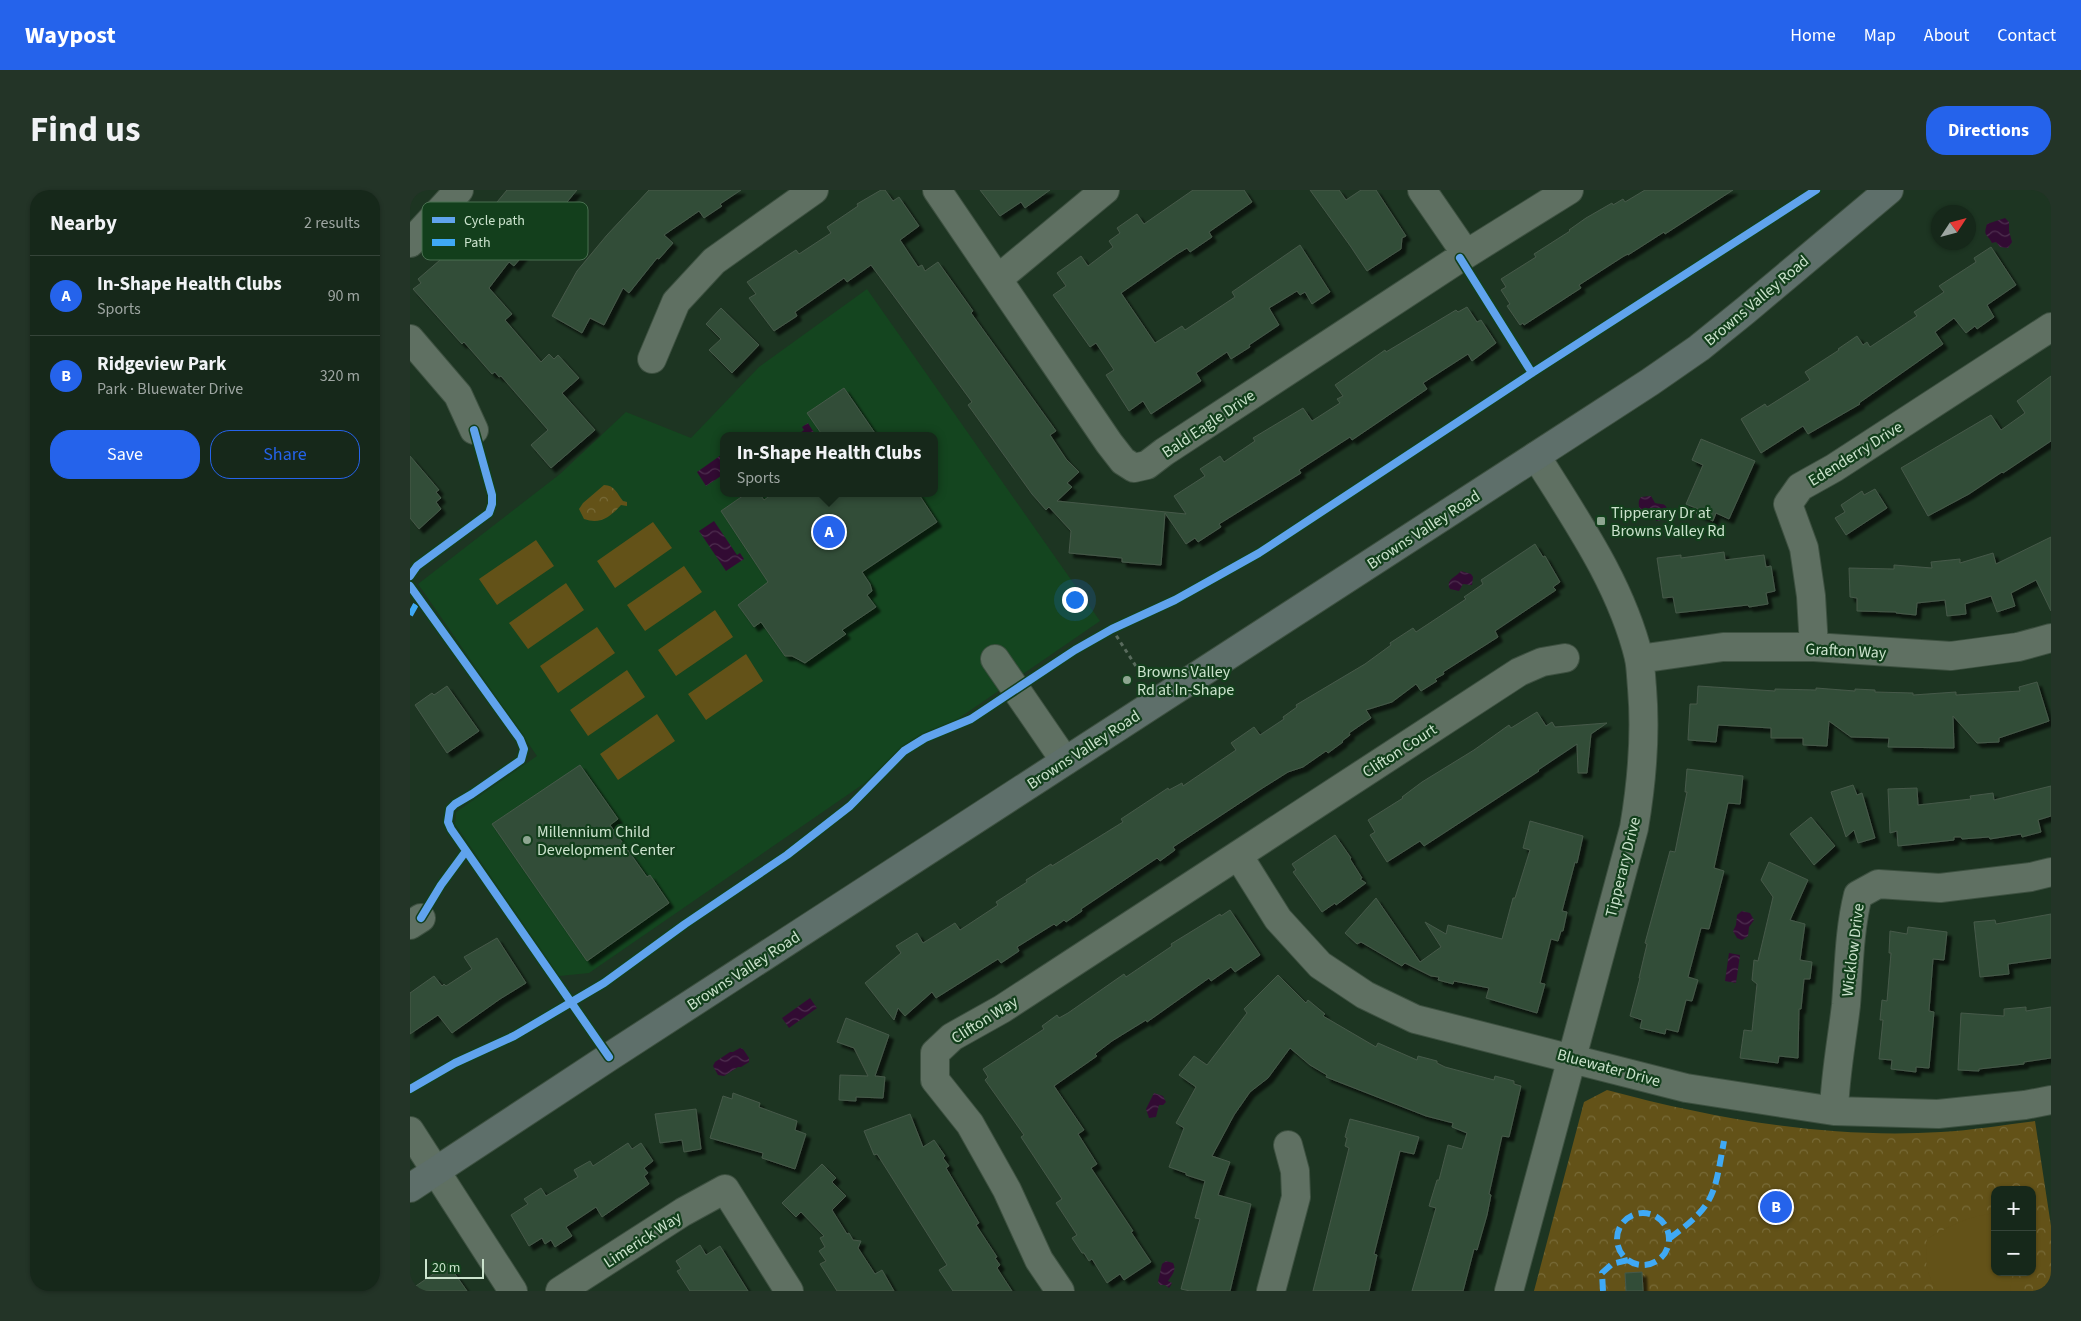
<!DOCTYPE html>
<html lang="en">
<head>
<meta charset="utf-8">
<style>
	:root { --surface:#16281a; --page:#233427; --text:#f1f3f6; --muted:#9ea6a2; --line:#354439; --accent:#2563eb }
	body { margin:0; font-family:"Source Sans 3",sans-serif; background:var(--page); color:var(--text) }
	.controls { position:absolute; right:15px; bottom:15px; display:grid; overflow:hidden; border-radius:10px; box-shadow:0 1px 4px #0004 }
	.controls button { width:45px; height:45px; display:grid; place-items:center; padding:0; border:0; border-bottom:1px solid var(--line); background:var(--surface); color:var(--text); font:25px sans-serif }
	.compass { position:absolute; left:1521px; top:15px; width:45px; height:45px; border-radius:50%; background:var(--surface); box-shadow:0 1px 4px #0004; rotate:54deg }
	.scale { position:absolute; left:15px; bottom:12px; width:59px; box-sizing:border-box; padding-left:5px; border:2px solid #cbe3cd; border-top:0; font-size:14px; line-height:18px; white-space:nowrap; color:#cbe3cd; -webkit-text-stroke:4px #133f1c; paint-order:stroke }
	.you { position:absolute; left:664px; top:409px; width:18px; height:18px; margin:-12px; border:4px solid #fff; border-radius:50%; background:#1a73e8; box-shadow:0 0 0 8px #1a73e833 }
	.badge { display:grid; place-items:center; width:32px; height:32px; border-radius:50%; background:var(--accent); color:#fff; font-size:16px; font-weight:700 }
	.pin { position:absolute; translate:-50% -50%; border:2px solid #fff; box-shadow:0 1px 5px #0006 }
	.popup { position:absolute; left:310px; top:242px; width:218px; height:65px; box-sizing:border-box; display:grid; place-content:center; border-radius:10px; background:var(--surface); filter:drop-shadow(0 1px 4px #0005); font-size:16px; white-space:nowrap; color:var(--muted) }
	.popup b { font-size:19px; color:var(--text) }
	.popup::after { content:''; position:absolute; left:50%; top:100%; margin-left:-10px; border:10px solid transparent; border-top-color:var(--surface) }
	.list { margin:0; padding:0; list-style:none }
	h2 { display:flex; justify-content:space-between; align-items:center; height:65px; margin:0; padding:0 20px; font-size:21px }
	h2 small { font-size:16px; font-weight:400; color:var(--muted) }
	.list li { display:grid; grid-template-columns:32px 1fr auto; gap:15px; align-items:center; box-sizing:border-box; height:80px; padding:0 20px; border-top:1px solid var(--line) }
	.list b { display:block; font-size:19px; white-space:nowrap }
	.list p { margin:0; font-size:16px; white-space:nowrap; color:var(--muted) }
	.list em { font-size:16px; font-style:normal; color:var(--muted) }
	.actions { display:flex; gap:10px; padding:15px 20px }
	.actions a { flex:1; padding:11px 0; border:1px solid var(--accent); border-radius:20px; text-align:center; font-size:18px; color:var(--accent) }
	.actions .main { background:var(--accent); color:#fff }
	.map { position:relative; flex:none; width:1641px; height:1101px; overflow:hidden; border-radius:20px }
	header { display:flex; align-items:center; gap:30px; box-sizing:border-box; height:70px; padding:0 25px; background:var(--accent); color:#fff }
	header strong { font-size:24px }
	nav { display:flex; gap:28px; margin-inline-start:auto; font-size:18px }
	.intro { display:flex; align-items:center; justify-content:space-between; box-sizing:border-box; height:120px; padding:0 30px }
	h1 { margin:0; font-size:35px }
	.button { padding:12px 22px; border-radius:20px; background:var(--accent); color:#fff; font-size:18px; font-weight:700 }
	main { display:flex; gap:30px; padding:0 30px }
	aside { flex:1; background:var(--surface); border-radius:20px; box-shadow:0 1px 4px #0004 }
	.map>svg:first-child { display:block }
	.built { fill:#14451f; fill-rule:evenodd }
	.park { fill:url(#park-crowns); fill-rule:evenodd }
	.garden { fill:#635218 }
	.water { fill:url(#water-waves) }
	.building { fill:#334e39; stroke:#465949; filter:url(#shadow) }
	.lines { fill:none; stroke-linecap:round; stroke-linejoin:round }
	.minor-casing { stroke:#3d5040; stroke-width:30 }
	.major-casing { stroke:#3d5040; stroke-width:30 }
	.path { stroke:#596b5d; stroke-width:3; stroke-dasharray:4 4; stroke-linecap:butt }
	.minor { stroke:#5f7062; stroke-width:28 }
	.major { stroke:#5e6f6a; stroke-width:28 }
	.quiet { stroke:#3fa9f5; stroke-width:6; stroke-dasharray:12 6; stroke-linecap:butt }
	.cycleway-casing { stroke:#133f1c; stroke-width:11 }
	.cycleway { stroke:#60a3ed; stroke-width:8 }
	.poi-dot { fill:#8ea691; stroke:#133f1c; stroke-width:2 }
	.labels { text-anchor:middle; stroke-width:4.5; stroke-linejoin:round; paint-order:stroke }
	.street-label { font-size:16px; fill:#cbe3cd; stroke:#133f1c }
	.poi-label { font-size:16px; fill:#cbe3cd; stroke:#133f1c; text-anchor:start }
	.key { fill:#133f1c; stroke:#4a7051; stroke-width:1 }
	.key-label { font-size:14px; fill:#cbe3cd }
</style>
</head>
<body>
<header>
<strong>Waypost</strong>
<nav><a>Home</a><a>Map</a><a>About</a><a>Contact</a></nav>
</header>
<div class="intro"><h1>Find us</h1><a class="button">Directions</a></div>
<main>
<aside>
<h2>Nearby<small>2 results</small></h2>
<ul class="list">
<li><span class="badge">A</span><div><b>In-Shape Health Clubs</b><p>Sports</p></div><em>90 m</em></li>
<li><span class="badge">B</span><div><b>Ridgeview Park</b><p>Park · Bluewater Drive</p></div><em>320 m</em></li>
</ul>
<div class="actions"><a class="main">Save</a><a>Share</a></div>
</aside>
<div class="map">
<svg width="1641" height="1101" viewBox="0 0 1641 1101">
	<defs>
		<pattern id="park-crowns" width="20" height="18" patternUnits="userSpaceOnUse" patternTransform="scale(1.25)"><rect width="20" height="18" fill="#635218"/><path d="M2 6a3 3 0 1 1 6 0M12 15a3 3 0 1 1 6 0" fill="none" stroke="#786b38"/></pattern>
		<pattern id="water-waves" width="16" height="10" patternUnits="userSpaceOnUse" patternTransform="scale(1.25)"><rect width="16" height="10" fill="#320b33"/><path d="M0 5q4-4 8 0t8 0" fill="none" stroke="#4e2e4f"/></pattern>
		<filter id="shadow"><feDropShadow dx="4.5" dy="4.5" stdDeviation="1" flood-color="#0009"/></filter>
	</defs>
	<rect width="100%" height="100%" fill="#1d3522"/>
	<!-- built -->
	<path class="built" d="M457,99L690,431L179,783L149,786L45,634L46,622L127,566L8,394L150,284L216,222L281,248L349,177ZM314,246H524V303H314Z"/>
	<!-- park -->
	<path class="park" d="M194,295C205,295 207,304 213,311L217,312V316L211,315C201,326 191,335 174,329L169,319L173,313Z
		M1197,900C1305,929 1418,949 1531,942C1562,940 1593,935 1625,931L1641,1036V1101H1124L1174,912ZM1585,1000H1622V1082H1585Z"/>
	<!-- garden -->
	<path class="garden" d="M243,332L262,358L205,398L187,371Z
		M126,350L144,376L87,415L69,389Z
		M274,376L292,402L235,441L217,415Z
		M156,393L174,420L118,459L99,433Z
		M305,420L323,447L266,486L248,460Z
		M187,437L205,463L148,503L130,476Z
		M336,464L353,491L296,530L278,504Z
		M217,480L235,507L178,546L160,520Z
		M247,524L265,551L208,590L190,564Z
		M1585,1023V1082H1603L1600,1101H1528C1515,1085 1515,1069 1517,1049C1538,1036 1560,1026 1585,1023Z"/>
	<!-- water -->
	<path class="water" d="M1595,28L1599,32V41L1602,52L1598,58L1590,57L1586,52L1582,53C1577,43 1573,47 1577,34Z
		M398,233L406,246H386L394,240L392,237Z
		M314,263V284L296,296L287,282Z
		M1241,306L1245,313C1251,315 1255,312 1257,319L1252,330L1247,331L1243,328L1235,326C1230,321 1226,313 1231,307Z
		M304,331L327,365L330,363L334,369L316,381L289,341Z
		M1051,381L1061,384L1063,387L1062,395L1053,394L1049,401L1040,399C1035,390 1046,387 1051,381Z
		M1332,721L1340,723L1344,730L1339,737L1338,746L1332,750L1327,748L1323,741L1326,735L1327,725Z
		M1319,763L1330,765L1326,793L1315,791Z
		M400,808L407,818L379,838L372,828Z
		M330,858L333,859L339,868V872L331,877H328L314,886L308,885L303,876L305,872L320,862H323Z
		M744,903L753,906L756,912L753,915H749L746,927L739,928L736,919Z
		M756,1071L763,1073C767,1080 762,1085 758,1091L762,1093L761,1095L759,1098L755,1095H750L748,1092L752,1074Z"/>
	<!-- building -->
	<path class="building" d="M97,0H167L104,76L99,72L79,98L102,124L95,130L131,172L139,164L144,169L148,165L169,188L152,203L185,240L141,278L121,255L138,240L91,186L89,187L85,182L82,184L54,152L52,154L3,99L11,93L8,89L45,57L48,59Z
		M239,0H331L310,14L312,16L294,28L289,21L254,45L263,53L249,69L247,68L219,103L213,98L194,135L180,128L172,143L142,126L167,81L197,45Z
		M471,0H475L483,11L489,7L509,36L490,50L508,77L512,75L515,81L528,72L563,121L561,123L646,241L640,245L656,269L669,282L657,293L662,297L647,311L776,324L764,306L795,286L790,279L810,266L814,272L845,251L843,248L893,218L902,231L930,213L927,209L933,206L925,195L975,160L976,162L1046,120L1048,122L1057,117L1067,132L1071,130L1086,153L1062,171L1058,164L1013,193L1017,199L942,250L940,247L889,280L891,283L809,334L811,337L788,352L785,348L776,354L755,323L751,375L712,372V368L659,363L661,341L639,317L636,320L622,304L558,215L562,212L461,75L437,92L434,88L385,122L387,126L364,141L339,108L346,104L337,92L386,60L389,64L421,43L417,37L448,16L447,14Z
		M570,0H640L615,18L611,12L590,26Z
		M783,0H834L842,12L799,42L802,47L780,62L777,58L767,64L711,103L745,153L772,136L775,140L825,107L822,102L890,55L920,102L902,114L895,102L890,105L887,101L859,118L869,135L839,155L840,157L821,169L817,162L786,183L791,191L741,224L733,211L719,221L696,185L704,180L686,153L680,157L643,105L656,96L647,83L671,66L678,76L703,57L699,51L710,43L707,38L727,24L734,34Z
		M900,0H929L936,10L951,0H966L996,46L992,48L991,59L957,81L941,57Z
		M1235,0H1323L1255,44L1254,42L1218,65V64L1214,66L1169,95L1171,98L1114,135L1113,133L1110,135L1097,116L1100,114L1091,100L1096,97L1091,89L1126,67L1124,64L1160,41L1159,40L1176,28L1202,13L1203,15L1213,9L1215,12Z
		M1581,57L1606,95L1577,115L1584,127L1567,139L1565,136L1556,143L1544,128L1525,142L1533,154L1449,213L1450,214L1398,244L1393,236L1351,263L1331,229L1355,214L1357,217L1400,190L1395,182L1429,160L1428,159L1447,146L1453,155L1457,152L1460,157L1507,126L1504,122L1534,102L1529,96L1566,72L1564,68Z
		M311,118L349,155L322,183L299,160L311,149L296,134Z
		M1641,186V251L1593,283L1592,282L1559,304L1518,326L1491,278L1581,225L1591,240L1615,223L1607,211Z
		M434,198L467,246H413L397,223Z
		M1291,249L1345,271L1319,329L1306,323L1303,331L1286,323L1288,319L1276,314L1293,275L1282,270Z
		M0,266L29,300L26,302L31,308L26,312L31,319L9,339L0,328Z
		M1465,299L1477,318L1436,345L1425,328L1435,322L1431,315L1452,301L1454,305Z
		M337,303H349L354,310L364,303H508L527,332L452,382L460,394L462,401L457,405L466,417L432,440L436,444L395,473L382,466H375L351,432L344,437L328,415L358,392L311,321Z
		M1641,347V421L1626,390L1601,403L1605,416L1587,422L1581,406L1555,414L1556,424L1537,426L1535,410L1507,413L1506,425L1486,423V422L1447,421V408L1440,407L1439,378L1484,379V375L1522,378L1521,372L1550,369V373L1583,363L1586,374Z
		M1125,354L1133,367L1135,366L1150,392L1143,397L1146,400L1085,441L1088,447L1033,482L1034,484L1025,489L1027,491L1011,501L1006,494L982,512L956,520L961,528L939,543L940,545L932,551L933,552L918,563L916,561L893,577L878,582L851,599L763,657L765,660L750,671L747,668L671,719L672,721L656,732L654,730L646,736L644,734L607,757L609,761L591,773L588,769L526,808L522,802L495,826L488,818L484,830L455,793L491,763L486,756L507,743L513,753L545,733L550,740L588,715L586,712L617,692L616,690L641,674L642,676L713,632L711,629L758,598L759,600L772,593L773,596L826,560L821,553L844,537L850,545L874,529L873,527L887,517L886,515L955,474L981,455L980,453L1003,438L1006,442L1056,409L1054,407L1073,394L1071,390Z
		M1314,362L1315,370L1354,365L1356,377L1361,376L1365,401L1356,403L1358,414L1339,417L1338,415L1266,423L1263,407L1253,408L1247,368L1271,365V368Z
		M1627,492L1639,531L1589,548V552L1567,553L1543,526L1544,558L1478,557L1479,548L1441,547L1419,531L1417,556L1393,555V548H1361V538L1308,535L1306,552L1278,550L1280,514H1287L1288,496L1365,501V499L1406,500V498L1445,501V499L1465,500V502L1503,503V505L1546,502V505L1610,501L1609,497Z
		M37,496L69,541L37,563L5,515L22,503L24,505Z
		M1127,522L1136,536L1142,532L1145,537L1197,533L1181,544L1177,583H1168L1167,554L1128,580L1129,581L1014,656L1010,651L977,672L960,645L965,642L958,630L993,608L992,607L1012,592L1064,560L1099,535L1101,538Z
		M170,575L208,629L200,635L237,687L240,685L259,713L177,771L82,634Z
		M1277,579L1333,586L1330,614L1318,613L1304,678L1314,681L1299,739L1291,738L1278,787L1288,790L1282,811L1276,810L1268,842L1256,839L1255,844L1230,838L1232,830L1220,826L1230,788H1229L1237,754L1235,753L1260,661L1265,662L1277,602H1275Z
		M1443,595L1447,605L1452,603L1465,648L1448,653L1444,640L1436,647L1421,602Z
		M1641,596V626L1628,630L1631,642L1612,647L1611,644L1580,649L1579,647L1552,649L1551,647H1544V650L1488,656L1487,641L1480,643L1478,599L1507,598L1508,615L1561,609L1560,606L1583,603L1584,610Z
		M1401,627L1425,656L1404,675L1380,644Z
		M1120,631L1173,646L1167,673L1165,672L1152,721L1157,722L1153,741H1151L1148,751L1141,749L1130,793L1135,794L1127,823L1076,808L1079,798L1044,791L1043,794L1028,790L1029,787L1021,786L995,773L992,776L951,752L947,754L935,743L966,708L1010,772L1031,757L1015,732L1036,744L1038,735L1092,749L1103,708H1105L1120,660L1113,658Z
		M925,645L941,668L940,669L952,688L950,689L956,693L926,715L925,713L912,722L883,682L886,680L882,674Z
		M1359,672L1398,690L1380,730L1395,734L1390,770L1402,772L1400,789H1394L1391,819H1389L1388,868L1369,866L1368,873L1330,868L1334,840L1342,841L1347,794L1342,790L1344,770L1348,771L1363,707L1351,690Z
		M820,720L850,765L825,782L821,777L801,791L799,788L737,832L736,830L702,851L685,864L687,866L644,896L674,940L668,944L687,974L681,978L723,1041L721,1042L741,1072L714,1090L710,1084L697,1093L682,1069L679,1071L674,1063H672L662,1048L667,1045L646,1013L652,1009L611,947L614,945L575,890L578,887L573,879L634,839L632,836L647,825L649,828L658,823L714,784L716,787L762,756L761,754L810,724L811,726Z
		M1641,724V768L1598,774L1599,784L1570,787L1564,732L1585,730L1586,734Z
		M1498,737L1537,742L1534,770L1523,769L1519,821L1524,822L1519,878L1506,877V882L1481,879L1482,870L1469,869L1473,830H1470L1472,810L1477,811L1481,763H1479L1480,741L1497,744Z
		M87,748L116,793L90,809L42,843L28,825L0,844V803L24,786L32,796L34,794L36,796L62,779L54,767Z
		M868,785L896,813L898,810L915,824L913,826L966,857L968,853L1007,870L1008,866L1027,871V873L1035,877L1084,890L1085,886L1104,891V894L1111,896L1099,947L1092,946L1079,1004L1081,1005L1077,1025L1067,1060L1064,1059L1053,1101H1002L1026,1018L1019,1016L1027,990H1029L1038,955L1052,959L1057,943L1042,937L1043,933L1016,926L916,887L917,885L900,875L880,858L858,888L840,902L824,925L802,966L820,972L808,1005L841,1014L820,1101H780L771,1099L790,1029L785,1028L795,991L776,985V983L759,977L774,938L766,933L786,897L769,885L784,866L797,875L837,823L834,819Z
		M1616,817V821L1641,817V868L1614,872V874L1569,879V881L1548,880L1551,823L1594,826V819Z
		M436,828L479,845L465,886L475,887L473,908L446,907V911L429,910L430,885L458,886L444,858L427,852Z
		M323,903L350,913L349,917L387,931L385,940L396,944L385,979L352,968L353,963L300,948L313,906L322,909Z
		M286,919L291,959L274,962L272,950L250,953L245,924Z
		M500,924L513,957L524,950L535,966L533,968L539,976L536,978L569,1033L566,1035L587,1067L585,1068L590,1075L587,1078L602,1101H543L529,1080L537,1075L467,964L464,965L454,941Z
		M940,929L1009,947L1004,964L990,961L964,1064L967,1065L959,1101H903L939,958L935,956L937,948L935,947Z
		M218,953L222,959L231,953L243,971L234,978L238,983L234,986L239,994L192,1027L186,1017L156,1037L162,1046L145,1057L141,1050L135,1054L132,1048L119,1056L101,1025L118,1014L114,1009L131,998L136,1006L168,987L164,980L180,971L183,976Z
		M412,974L426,988L422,992L436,1006L422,1020L437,1044L439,1043L443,1050L451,1051L448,1058L465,1084L472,1080L484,1101H427L410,1074L416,1071L409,1061L415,1057L410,1048L414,1046L391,1022L386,1027L372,1013Z
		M290,1055L296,1065L310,1056L338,1101H280L267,1081L271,1079L266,1071Z
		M38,1074L57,1101H0V1100Z
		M1232,1082L1233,1101H1216L1215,1083Z"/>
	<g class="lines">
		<!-- minor casing -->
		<g class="minor-casing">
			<path id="minor" d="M527,0L699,253L713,271L724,278L737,275L754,262L1050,68L1159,0
				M1012,0L1056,64
				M0,53L49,0
				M589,88L695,0
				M0,149L48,205L64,240
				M242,169L266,112L304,71L404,0
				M1404,457L1401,406L1394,358L1378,314L1390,297L1424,278L1641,137
				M585,469L655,571
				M1229,469L1313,457H1404L1541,466L1608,457L1641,448
				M828,665L868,729L910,775L955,805L1005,829L1276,898L1424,921L1528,924L1615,915L1641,910
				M0,735L11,728
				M1424,921C1425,885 1432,850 1436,815C1439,778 1439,741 1448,705L1468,694L1530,698L1621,687L1641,682
				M0,941L103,1101
				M150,1101L273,1022L315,999L379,1101
				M650,1101L629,1070L597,1000L560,934L525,890V863L542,847L592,819L1109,482L1132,472L1155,468
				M861,1101L886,1007L885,981L878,955
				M1099,1101L1224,638C1232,591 1236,546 1232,498C1231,488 1231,478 1229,468C1211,394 1166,330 1126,266"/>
		</g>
		<!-- major casing -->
		<g class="major-casing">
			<path id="major" d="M0,998L199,867L1240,192L1289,158L1336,120L1479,0"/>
		</g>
		<!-- path -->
		<path class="path" d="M702,439L729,481"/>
		<!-- minor -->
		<use href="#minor" class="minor"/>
		<!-- major -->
		<use href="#major" class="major"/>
		<!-- quiet -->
		<path class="quiet" d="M0,425L9,409
			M1207 1049a26 26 0 1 1 52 0a26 26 0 1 1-52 0Z
			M1260,1048C1306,1014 1304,1005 1314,951
			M1193,1101L1192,1083L1202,1074L1218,1070"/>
		<!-- cycleway casing -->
		<g class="cycleway-casing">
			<path id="cycleway" d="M1050,68L1122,183
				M0,386L7,376L79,323L82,314V305L64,240
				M0,396L110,549L114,559L111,570L62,604L45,614L40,619L38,632L41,639L199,867
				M11,728L31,695L56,661
				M0,899L45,873L104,846L194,793L275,734L377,665L440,616L494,561L515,548L561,529L665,460L702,439L765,410L849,363L1122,183L1406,0"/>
		</g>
		<!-- cycleway -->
		<use href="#cycleway" class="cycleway"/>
	</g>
	<!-- markers -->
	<g class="poi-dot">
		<rect x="1186" y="326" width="10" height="10" rx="2.5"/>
		<circle cx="717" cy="490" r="5"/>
		<circle cx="117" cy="650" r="5"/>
	</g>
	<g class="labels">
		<!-- street labels -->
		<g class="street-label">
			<text transform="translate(1346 110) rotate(-40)" y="6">Browns Valley Road</text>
			<text transform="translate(798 233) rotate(-34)" y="6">Bald Eagle Drive</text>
			<text transform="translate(1445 263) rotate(-32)" y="6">Edenderry Drive</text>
			<text transform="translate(1013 339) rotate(-33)" y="6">Browns Valley Road</text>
			<text transform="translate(1436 460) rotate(3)" y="6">Grafton Way</text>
			<text transform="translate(673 559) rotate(-33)" y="6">Browns Valley Road</text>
			<text transform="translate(989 560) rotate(-33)" y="6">Clifton Court</text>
			<text transform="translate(1212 677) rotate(-76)" y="6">Tipperary Drive</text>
			<text transform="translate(1442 760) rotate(-83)" y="6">Wicklow Drive</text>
			<text transform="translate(333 780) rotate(-33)" y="6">Browns Valley Road</text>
			<text transform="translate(574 829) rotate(-32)" y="6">Clifton Way</text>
			<text transform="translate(1199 877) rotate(15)" y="6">Bluewater Drive</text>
			<text transform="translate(232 1049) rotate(-33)" y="6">Limerick Way</text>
		</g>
		<!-- poi labels -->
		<g class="poi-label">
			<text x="1201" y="328">Tipperary Dr at<tspan x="1201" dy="18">Browns Valley Rd</tspan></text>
			<text x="727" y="487">Browns Valley<tspan x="727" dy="18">Rd at In-Shape</tspan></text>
			<text x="127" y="647">Millennium Child<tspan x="127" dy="18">Development Center</tspan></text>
		</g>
	</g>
	<!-- legend -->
	<rect x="12" y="12" width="166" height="58" rx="8" class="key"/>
	<rect x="22" y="27" width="23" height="6" fill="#60a3ed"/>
	<rect x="22" y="49" width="23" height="7" fill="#3fa9f5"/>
	<g class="key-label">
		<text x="54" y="35">Cycle path</text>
		<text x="54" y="57">Path</text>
	</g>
</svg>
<div class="controls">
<button>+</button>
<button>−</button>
</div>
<svg class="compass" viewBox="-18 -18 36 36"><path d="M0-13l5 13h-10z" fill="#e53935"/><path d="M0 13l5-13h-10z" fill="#9ea6a2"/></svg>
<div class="scale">20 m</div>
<div class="you"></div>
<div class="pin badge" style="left:419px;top:342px">A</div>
<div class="popup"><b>In-Shape Health Clubs</b>Sports</div>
<div class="pin badge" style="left:1366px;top:1017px">B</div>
</div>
</main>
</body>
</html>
